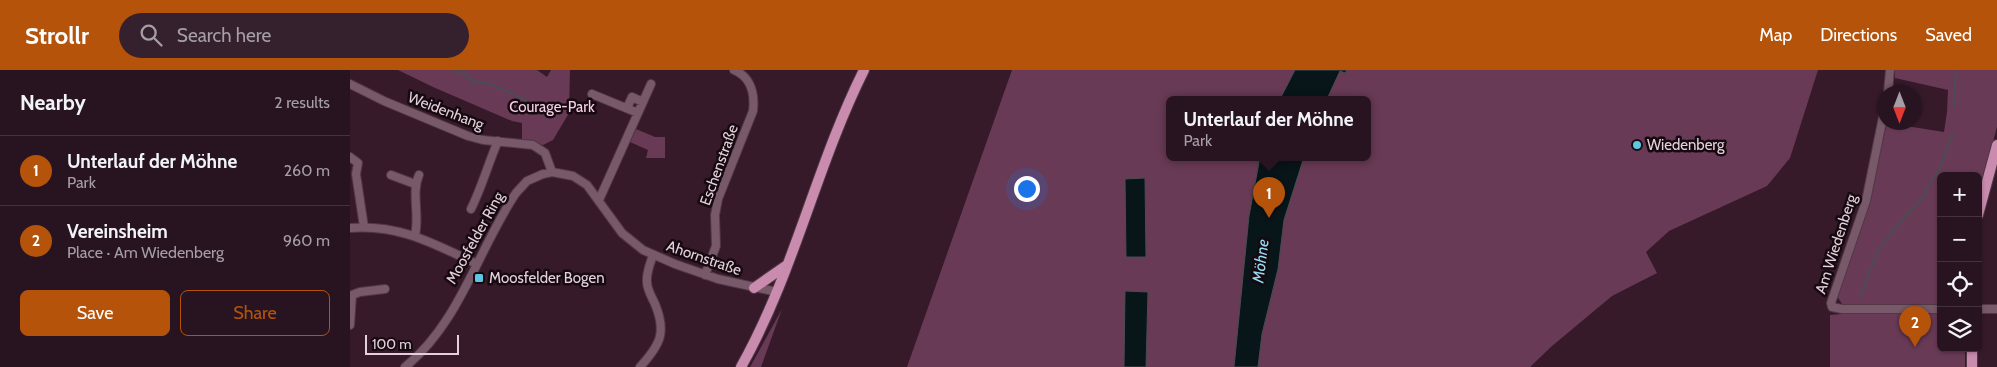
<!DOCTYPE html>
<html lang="en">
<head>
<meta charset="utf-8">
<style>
	:root { --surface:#281420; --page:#34212d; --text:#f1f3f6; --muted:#a59ea5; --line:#44333e; --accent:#b45309 }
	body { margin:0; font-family:Cabin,sans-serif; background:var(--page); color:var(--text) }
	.controls { position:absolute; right:15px; bottom:15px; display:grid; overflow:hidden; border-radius:8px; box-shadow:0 1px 4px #0004 }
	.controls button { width:45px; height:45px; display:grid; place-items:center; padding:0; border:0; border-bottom:1px solid var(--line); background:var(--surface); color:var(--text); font:25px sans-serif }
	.compass { position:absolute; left:1527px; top:15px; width:45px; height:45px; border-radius:50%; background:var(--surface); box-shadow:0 1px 4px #0004; rotate:180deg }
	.scale { position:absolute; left:15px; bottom:12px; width:94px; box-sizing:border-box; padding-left:5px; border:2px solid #e4d1db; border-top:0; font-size:14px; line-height:18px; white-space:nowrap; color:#e4d1db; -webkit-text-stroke:4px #160910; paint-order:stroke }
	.you { position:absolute; left:676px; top:118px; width:18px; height:18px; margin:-12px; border:4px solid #fff; border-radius:50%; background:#1a73e8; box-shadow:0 0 0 8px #1a73e833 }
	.badge { display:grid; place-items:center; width:32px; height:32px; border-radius:50%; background:var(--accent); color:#fff; font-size:16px; font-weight:700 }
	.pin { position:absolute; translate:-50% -41px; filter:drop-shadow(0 1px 2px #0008) }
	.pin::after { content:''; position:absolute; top:26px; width:18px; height:15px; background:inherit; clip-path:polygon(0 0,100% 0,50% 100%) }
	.popup { position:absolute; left:816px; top:26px; width:205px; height:65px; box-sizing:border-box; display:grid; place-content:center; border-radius:8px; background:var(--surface); filter:drop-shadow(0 1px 4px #0005); font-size:16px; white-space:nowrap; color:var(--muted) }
	.popup b { font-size:19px; color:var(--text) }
	.popup::after { content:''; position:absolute; left:50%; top:100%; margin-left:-10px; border:10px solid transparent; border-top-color:var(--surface) }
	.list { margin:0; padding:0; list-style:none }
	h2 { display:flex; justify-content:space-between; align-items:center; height:65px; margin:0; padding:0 20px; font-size:21px }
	h2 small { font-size:16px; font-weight:400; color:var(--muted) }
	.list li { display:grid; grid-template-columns:32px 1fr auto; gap:15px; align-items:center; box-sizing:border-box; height:70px; padding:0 20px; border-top:1px solid var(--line) }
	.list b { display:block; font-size:19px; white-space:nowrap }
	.list p { margin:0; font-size:16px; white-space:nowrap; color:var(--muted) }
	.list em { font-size:16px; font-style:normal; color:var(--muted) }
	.actions { display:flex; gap:10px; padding:15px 20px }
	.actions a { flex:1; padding:11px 0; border:1px solid var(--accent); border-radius:8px; text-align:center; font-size:18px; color:var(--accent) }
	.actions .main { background:var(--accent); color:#fff }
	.icon { flex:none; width:28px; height:28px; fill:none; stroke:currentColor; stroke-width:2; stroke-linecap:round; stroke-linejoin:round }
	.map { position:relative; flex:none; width:1647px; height:297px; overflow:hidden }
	header { display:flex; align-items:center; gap:30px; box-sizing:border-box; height:70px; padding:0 25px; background:var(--accent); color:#fff }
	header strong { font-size:24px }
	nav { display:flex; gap:28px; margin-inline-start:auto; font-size:18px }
	.search { width:350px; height:45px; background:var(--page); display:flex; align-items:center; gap:12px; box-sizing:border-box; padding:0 18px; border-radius:28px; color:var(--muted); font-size:19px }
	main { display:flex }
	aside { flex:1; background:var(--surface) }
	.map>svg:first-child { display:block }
	.green { fill:#683a55 }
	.water { fill:#081519; stroke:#4a4d53 }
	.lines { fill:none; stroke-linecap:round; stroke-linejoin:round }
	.stream { stroke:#4a4d53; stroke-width:2 }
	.minor-casing { stroke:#523746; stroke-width:10 }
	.major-casing { stroke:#523746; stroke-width:12 }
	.minor { stroke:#775969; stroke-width:8 }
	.major { stroke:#c98bae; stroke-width:10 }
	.poi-dot { fill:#5ac8e5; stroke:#160910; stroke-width:2 }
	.labels { text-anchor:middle; stroke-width:5; stroke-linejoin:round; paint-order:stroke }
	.park-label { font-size:15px; fill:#f9d1e6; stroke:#160910 }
	.street-label { font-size:15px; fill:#e4d1db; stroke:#160910 }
	.poi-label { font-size:15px; fill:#e4d1db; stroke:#160910; text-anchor:start }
	.water-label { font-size:16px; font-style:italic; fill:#95e0f6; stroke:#160910 }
</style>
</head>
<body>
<header>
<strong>Strollr</strong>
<div class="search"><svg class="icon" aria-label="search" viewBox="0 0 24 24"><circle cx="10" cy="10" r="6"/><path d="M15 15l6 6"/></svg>Search here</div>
<nav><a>Map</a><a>Directions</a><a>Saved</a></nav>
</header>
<main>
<aside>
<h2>Nearby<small>2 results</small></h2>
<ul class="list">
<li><span class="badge">1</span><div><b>Unterlauf der Möhne</b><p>Park</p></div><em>260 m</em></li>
<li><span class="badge">2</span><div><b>Vereinsheim</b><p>Place · Am Wiedenberg</p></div><em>960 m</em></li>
</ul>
<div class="actions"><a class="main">Save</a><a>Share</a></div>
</aside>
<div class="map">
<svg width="1647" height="297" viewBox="0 0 1647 297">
	<rect width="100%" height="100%" fill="#361a2a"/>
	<!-- green -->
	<path class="green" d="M48,0H187L197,7L201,0H220L219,43L203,70L193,75L172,69V53L162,51L83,17Z
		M662,0H945L930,29H820V87H910L906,105L911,87H1018V29H934L947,0H1468L1440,88L1417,116L1319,161L1296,182L1307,203L1262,226L1202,276L1180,297H908L912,264L928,199L933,158L903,124L899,146L884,297H557Z
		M1545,0H1647V57L1628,127V106H1591V237H1503L1493,235L1486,225L1509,165L1518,136L1537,53L1594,62L1597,42L1598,20L1545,8Z
		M286,59L305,67H315V88H296L298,80L280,72Z
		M432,239L411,297H400Z
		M1525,241L1591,242V278H1615V297H1480V245Z"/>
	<!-- water -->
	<path class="water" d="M945,0H997L995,3L990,1L977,29H930Z
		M910,87H954L934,150L928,199L912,264L908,297H884L899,146Z
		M795,108L796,187H776L775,109Z
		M775,221L798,222L796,297H774Z"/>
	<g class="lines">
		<!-- stream -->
		<path class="stream" d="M103,0L115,4L123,12L141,14L175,30L180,35
			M1605,36L1604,26L1606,0
			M1510,227L1528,181L1542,162L1575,125L1577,117L1590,98L1603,62"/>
		<!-- minor casing -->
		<g class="minor-casing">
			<path id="minor" d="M0,14L34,31L118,66L133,70L183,75L195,83L202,102
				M1538,22L1540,0
				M242,24L288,43
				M277,38L282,27L293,32
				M1534,42L1516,131L1481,233L1482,237L1492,239H1591
				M0,87L8,93L6,104L14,157
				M41,105L65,114
				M249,130L301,14
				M121,139C132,117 138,94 148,71
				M0,158C50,154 84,174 127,194
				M65,165C70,145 61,123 69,105
				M355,205L366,176L365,145L368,129L403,41C405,24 401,7 384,0
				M1628,239H1647
				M0,255L2,225L10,222L35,219
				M55,297C110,253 128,179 166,123L177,111L193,104L202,102L223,106L237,115L272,163L293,180L325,194L368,209L427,222
				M290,297C310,275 317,263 305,234C302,227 297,220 297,212C296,203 300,194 303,185"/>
		</g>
		<!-- major casing -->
		<g class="major-casing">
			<path id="major" d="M1628,145L1647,75
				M404,218L437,195
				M391,297C444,203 466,96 514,0
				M1622,297V278"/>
		</g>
		<!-- minor -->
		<use href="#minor" class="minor"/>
		<!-- major -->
		<use href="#major" class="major"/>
	</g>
	<!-- markers -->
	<g class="poi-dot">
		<circle cx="1287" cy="75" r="5"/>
		<rect x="124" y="203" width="10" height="10" rx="2.5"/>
	</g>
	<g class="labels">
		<!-- park labels -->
		<g class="park-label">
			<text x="202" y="42">Courage-Park</text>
		</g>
		<!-- street labels -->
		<g class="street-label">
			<text transform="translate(96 41) rotate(21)" y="5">Weidenhang</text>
			<text transform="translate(369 95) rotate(-70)" y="5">Eschenstraße</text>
			<text transform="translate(125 168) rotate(-61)" y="5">Moosfelder Ring</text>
			<text transform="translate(1486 174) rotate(-72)" y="5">Am Wiedenberg</text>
			<text transform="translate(354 188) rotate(19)" y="5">Ahornstraße</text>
		</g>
		<!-- poi labels -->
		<g class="poi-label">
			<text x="1297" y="80">Wiedenberg</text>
			<text x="139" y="213">Moosfelder Bogen</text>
		</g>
		<!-- water labels -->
		<g class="water-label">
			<text transform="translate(910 191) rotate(-83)" y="6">Möhne</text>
		</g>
	</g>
</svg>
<div class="controls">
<button>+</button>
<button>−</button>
<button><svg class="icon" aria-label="locate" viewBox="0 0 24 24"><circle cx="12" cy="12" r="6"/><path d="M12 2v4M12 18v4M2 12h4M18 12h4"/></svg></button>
<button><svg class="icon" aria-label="layers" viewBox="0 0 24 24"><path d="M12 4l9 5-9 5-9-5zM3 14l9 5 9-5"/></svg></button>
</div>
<svg class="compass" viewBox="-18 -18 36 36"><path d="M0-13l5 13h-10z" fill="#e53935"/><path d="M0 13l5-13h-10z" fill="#a59ea5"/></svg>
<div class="scale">100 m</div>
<div class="you"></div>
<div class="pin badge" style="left:919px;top:148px">1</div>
<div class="popup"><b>Unterlauf der Möhne</b>Park</div>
<div class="pin badge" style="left:1565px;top:277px">2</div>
</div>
</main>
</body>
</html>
